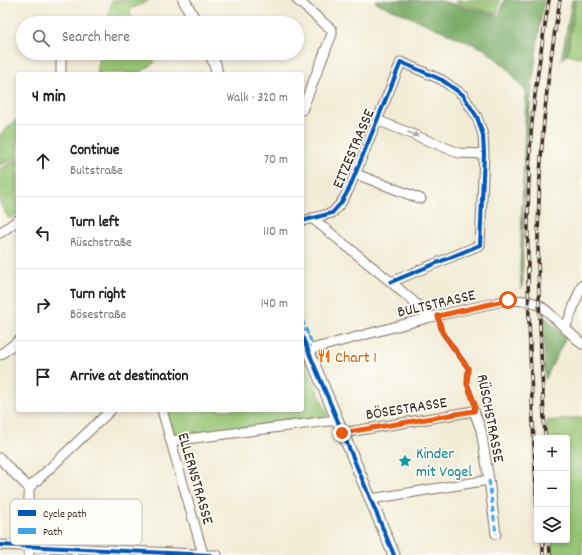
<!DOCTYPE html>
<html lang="en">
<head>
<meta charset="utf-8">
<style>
	:root { --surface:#fff; --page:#f6f6f6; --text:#202124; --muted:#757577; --line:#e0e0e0 }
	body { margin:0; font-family:Dekko,sans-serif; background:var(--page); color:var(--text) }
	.controls { position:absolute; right:12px; bottom:12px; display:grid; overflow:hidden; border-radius:4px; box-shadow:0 2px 6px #0003 }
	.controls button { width:36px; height:36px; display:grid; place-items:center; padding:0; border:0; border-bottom:1px solid var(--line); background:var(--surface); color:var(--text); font:20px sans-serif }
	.stop { position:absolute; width:12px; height:12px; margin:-9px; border:3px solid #ea580c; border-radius:50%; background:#fff }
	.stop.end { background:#ea580c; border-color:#fff; box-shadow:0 1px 4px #0008 }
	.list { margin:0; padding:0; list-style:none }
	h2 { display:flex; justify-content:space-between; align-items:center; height:52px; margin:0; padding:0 16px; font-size:17px }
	h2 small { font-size:13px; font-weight:400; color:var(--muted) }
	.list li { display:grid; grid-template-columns:26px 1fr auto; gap:12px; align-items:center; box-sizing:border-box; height:72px; padding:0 16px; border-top:1px solid var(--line) }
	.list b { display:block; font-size:15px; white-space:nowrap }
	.list p { margin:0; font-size:13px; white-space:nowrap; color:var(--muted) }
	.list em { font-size:13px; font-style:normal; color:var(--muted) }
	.icon { flex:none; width:22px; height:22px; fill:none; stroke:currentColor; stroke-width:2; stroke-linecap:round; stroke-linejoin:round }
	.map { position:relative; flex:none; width:582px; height:555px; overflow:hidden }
	.search { position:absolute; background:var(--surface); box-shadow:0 2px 6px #0003; left:16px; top:16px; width:288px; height:44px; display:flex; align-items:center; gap:10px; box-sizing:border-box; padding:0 14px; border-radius:22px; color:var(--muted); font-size:15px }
	.panel { position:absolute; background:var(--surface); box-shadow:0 2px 6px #0003; left:16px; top:72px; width:288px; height:340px; border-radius:4px }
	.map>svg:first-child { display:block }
	.green { fill:#97c574; stroke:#697849 }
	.forest { fill:#79aa66; stroke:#5a6a42 }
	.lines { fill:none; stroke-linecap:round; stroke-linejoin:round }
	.minor-casing { stroke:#7b6e5e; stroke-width:11 }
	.major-casing { stroke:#7b6e5e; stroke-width:13 }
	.minor { stroke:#fff; stroke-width:9 }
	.major { stroke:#fff; stroke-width:11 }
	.rail-casing { stroke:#3b2a1e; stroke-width:3.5 }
	.rail { stroke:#fdfcf7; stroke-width:2; stroke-dasharray:6; stroke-linecap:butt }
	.quiet { stroke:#3fa3ea; stroke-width:3; stroke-dasharray:6 3; stroke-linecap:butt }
	.cycleway-casing { stroke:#fdfcf7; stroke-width:6 }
	.cycleway { stroke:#0057b8; stroke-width:4 }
	.oneway { fill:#a79f9a }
	.route { stroke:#ea580c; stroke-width:5 }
	.labels { text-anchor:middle; stroke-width:3.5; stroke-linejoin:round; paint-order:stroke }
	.street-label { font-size:16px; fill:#3b2a1e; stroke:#fdfcf7 }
	.food-label { font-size:16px; fill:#c56008; stroke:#fdfcf7; text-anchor:start }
	.culture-label { font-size:16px; fill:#0d838f; stroke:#fdfcf7; text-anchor:start }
	.key { fill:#fdfcf7; stroke:#c3bdb6; stroke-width:1 }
	.key-label { font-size:11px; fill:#3b2a1e }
</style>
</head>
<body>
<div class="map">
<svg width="582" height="555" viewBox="0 0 582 555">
	<rect width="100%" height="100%" fill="#fdfcf7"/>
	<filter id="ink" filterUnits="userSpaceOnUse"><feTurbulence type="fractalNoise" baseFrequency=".025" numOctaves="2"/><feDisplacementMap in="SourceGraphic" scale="8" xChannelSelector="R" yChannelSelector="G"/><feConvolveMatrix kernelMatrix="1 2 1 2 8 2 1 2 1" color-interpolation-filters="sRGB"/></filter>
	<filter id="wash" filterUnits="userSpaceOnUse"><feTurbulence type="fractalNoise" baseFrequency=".012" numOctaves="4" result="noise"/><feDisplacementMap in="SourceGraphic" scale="16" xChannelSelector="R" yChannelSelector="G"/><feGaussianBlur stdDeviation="0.9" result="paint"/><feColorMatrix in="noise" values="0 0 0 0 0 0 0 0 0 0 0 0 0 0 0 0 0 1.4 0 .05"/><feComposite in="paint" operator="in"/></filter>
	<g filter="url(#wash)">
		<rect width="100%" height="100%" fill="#f2ecd6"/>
		<!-- green -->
		<path class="green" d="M112,0H150L129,10L135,23H107Z
			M457,0H500L497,14L457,3Z
			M576,0H582V58L567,54Z
			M101,53H150L155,62L140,73H97Z
			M17,119L18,121V157L0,165V135Z
			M18,159V214L9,219L0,203V169Z
			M302,354L328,416L172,438L165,410H302Z
			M582,417V555H552V540H567V438H548L547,421Z"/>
		<!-- forest -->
		<path class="forest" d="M376,0H438L499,16L504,0H544C529,93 521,187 523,281L522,289H521L520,270L526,92L506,67L484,49L375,2Z
			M572,0H576L567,54L561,61Z
			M543,315L566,337L545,380Z"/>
	</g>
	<g filter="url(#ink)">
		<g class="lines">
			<!-- minor casing -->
			<g class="minor-casing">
				<path id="minor" d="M297,0L332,30V34L302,110
					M61,74V53
					M377,120L459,153L484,154
					M356,174L421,199
					M312,218L391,282L431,317
					M302,221L332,213L341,203L349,189L401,62L442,80L463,95L477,117L483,135L484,154L480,245L391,282
					M0,233L18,220
					M565,329L582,285
					M308,350L431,317L508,300L528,301L539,305L547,311L582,344
					M0,355L18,341
					M162,410L203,554
					M342,433L474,411L481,430L489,480L496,534
					M171,441L336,420
					M0,458L4,463L29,488
					M371,499L489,480
					M0,545L217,555
					M29,555V488L111,410"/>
			</g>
			<!-- major casing -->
			<g class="major-casing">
				<path id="major" d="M184,0L196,23
					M210,53L215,64L217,74
					M302,336L394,555"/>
			</g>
			<!-- minor -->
			<use href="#minor" class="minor"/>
			<!-- major -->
			<use href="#major" class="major"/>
			<!-- rail casing -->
			<g class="rail-casing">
				<path id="rail" d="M545,438C542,371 538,305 538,238C539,158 546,79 560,0
					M537,513C532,387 523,261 531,135C534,90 542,44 549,0
					M543,540V555
					M549,540L550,555"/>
			</g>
			<!-- rail -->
			<use href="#rail" class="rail"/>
			<!-- quiet -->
			<path class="quiet" d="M302,320L311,341L308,350
				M489,480L496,534"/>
			<!-- cycleway casing -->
			<g class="cycleway-casing">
				<path id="cycleway" d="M302,221L332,213L341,203L349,189L401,62L442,80L463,95L477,117L483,135L484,154L480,245L391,282
					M438,316L442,332L468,368L467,383L475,405L474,411
					M302,336L394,555
					M0,545L210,555"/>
			</g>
			<!-- cycleway -->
			<use href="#cycleway" class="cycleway"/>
		</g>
		<!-- one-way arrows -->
		<defs><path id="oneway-solid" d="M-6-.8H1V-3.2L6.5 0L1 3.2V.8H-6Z"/></defs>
		<use class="oneway" href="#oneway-solid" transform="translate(413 134) rotate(22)"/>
	</g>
	<g class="lines" filter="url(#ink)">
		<!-- route -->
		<path class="route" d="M342,433L474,411L475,405L467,384L468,368L442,332L438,316L508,300"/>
	</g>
	<!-- icons -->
	<defs>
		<g id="restaurant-bare" transform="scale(1.08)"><path d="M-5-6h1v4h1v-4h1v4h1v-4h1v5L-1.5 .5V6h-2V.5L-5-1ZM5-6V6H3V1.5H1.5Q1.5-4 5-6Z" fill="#e8710a" stroke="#fdfcf7" stroke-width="2.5" paint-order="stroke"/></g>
		<g id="sight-bare" transform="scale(1.08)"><path d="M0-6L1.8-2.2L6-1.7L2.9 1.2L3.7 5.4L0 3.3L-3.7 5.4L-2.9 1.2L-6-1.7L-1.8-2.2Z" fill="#0f9aa8" stroke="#fdfcf7" stroke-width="2.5" paint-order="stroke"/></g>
	</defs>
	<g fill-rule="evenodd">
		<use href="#restaurant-bare" x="324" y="356"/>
		<use href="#sight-bare" x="405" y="461"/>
	</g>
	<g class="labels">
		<!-- street labels -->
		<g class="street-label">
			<text transform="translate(352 148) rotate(-67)" y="6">EITZESTRASSE</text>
			<text transform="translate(436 302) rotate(-13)" y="6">BULTSTRASSE</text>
			<text transform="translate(406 407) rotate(-9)" y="6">BÖSESTRASSE</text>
			<text transform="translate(492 418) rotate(79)" y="6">RÜSCHSTRASSE</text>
			<text transform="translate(197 478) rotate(74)" y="6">ELLERNSTRASSE</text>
		</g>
		<!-- food labels -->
		<g class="food-label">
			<text x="335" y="362">Chart 1</text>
		</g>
		<!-- culture labels -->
		<g class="culture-label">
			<text x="416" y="458">Kinder<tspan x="416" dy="18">mit Vogel</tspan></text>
		</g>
	</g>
	<!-- legend -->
	<rect x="10" y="499" width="132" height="46" rx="6" class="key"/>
	<rect x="18" y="510" width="18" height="6" fill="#0057b8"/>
	<rect x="18" y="528" width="18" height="6" fill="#3fa3ea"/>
	<g class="key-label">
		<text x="43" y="517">Cycle path</text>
		<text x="43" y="535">Path</text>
	</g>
</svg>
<div class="controls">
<button>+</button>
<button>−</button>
<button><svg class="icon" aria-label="layers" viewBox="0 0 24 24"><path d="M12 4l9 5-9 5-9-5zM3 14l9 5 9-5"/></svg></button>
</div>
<div class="stop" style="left:508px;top:300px"></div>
<div class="stop end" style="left:342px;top:433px"></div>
<div class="search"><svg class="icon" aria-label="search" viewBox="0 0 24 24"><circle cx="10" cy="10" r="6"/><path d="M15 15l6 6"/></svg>Search here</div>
<section class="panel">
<h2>4 min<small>Walk · 320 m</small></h2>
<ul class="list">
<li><svg class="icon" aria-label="ahead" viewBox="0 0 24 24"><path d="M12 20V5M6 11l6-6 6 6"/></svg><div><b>Continue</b><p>Bultstraße</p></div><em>70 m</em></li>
<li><svg class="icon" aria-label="left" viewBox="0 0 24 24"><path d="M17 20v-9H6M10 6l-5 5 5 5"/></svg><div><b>Turn left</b><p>Rüschstraße</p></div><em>110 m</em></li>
<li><svg class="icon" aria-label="right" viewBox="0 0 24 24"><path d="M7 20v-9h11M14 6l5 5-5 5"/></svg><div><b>Turn right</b><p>Bösestraße</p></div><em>140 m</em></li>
<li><svg class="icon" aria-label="arrive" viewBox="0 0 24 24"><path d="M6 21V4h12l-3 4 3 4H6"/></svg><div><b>Arrive at destination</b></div></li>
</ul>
</section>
</div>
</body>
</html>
